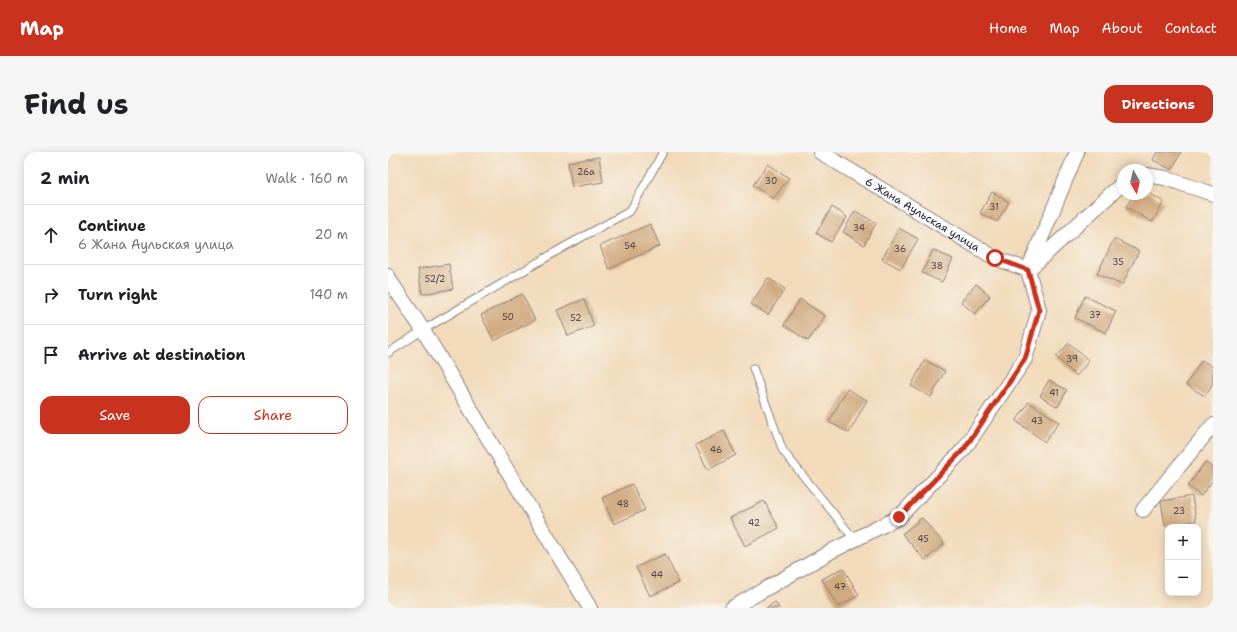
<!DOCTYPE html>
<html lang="en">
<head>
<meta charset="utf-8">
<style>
	:root { --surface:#fff; --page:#f6f6f6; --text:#202124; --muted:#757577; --line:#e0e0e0; --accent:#c8321e }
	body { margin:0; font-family:"Shantell Sans",sans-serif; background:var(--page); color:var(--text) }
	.controls { position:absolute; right:12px; bottom:12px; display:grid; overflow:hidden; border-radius:8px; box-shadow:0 2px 10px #0003 }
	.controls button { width:36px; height:36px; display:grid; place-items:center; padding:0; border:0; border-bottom:1px solid var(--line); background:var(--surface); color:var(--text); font:20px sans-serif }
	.compass { position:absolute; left:729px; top:12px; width:36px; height:36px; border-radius:50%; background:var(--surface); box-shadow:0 2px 10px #0003; rotate:172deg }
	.stop { position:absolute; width:12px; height:12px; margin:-9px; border:3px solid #c8321e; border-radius:50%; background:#fff }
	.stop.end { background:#c8321e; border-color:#fff; box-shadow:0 1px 4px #0008 }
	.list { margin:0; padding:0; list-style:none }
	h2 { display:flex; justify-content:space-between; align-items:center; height:52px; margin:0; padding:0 16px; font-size:17px }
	h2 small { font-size:13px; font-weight:400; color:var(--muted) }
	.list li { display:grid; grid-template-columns:26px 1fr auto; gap:12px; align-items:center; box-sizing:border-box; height:60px; padding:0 16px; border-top:1px solid var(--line) }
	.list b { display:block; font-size:15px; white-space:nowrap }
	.list p { margin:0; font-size:13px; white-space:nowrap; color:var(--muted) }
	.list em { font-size:13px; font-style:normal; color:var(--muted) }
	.actions { display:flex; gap:8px; padding:12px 16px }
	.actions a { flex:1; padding:9px 0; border:1px solid var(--accent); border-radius:12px; text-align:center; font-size:14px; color:var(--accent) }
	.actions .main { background:var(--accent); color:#fff }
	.icon { flex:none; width:22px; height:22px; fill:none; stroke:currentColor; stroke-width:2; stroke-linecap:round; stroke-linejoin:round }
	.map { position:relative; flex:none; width:825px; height:456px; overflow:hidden; border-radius:12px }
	header { display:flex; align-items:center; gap:24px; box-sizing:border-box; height:56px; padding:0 20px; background:var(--accent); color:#fff }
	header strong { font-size:19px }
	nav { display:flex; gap:22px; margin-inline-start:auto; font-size:14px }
	.intro { display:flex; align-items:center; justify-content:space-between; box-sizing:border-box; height:96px; padding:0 24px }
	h1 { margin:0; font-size:28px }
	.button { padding:10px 18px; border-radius:12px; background:var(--accent); color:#fff; font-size:14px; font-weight:700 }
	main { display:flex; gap:24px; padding:0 24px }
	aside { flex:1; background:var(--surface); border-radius:12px; box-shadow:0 2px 10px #0003 }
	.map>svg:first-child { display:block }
	.building { fill:#d0a97e }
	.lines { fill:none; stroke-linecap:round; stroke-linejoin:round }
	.service-casing { stroke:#8a7e7a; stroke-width:9 }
	.minor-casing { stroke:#8a7e7a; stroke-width:16 }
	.service { stroke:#fff; stroke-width:7 }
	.minor { stroke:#fff; stroke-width:14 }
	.route { stroke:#c8321e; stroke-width:5 }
	.labels { text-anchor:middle; stroke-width:3; stroke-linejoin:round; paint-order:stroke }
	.number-label { font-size:9px; fill:#4e444c }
	.street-label { font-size:11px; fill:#22223b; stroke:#f7f3e8 }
</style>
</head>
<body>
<header>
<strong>Map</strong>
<nav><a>Home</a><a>Map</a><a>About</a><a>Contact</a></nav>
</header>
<div class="intro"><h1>Find us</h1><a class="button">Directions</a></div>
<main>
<aside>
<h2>2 min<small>Walk · 160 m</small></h2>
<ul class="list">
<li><svg class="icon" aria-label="ahead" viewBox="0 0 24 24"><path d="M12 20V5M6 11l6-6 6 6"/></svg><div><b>Continue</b><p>6 Жана Аульская улица</p></div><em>20 m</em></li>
<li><svg class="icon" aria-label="right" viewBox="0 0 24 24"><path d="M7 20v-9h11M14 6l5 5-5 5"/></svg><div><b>Turn right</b></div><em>140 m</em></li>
<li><svg class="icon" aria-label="arrive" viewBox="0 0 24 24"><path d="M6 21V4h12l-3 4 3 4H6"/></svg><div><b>Arrive at destination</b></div></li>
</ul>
<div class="actions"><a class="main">Save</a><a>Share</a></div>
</aside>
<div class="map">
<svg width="825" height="456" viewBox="0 0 825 456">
	<rect width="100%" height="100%" fill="#f7f3e8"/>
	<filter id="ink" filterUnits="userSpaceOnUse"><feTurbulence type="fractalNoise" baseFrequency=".025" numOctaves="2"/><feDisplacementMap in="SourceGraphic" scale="8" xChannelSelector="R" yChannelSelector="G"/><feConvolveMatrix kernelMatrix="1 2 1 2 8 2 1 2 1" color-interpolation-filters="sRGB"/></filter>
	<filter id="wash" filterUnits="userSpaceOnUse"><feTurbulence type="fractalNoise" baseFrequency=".012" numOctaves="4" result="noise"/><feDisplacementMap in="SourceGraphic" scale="16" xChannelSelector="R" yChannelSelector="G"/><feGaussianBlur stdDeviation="0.9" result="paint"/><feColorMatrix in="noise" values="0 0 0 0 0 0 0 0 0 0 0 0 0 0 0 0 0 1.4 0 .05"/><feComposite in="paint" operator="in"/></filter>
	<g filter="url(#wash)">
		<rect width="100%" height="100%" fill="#f2daba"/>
		<g id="blocks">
			<!-- building -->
			<path class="building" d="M769,0H793L784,18L765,8Z
				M211,5L215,30L184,35L180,10Z
				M380,12L401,26L385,47L365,33Z
				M604,40L621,50L609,70L592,61Z
				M759,40L776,50L764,70L738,55L746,42H759Z
				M444,55L459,65L443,90L428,81Z
				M467,59L488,71L476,93L455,80Z
				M262,72L272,94L221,117L212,94Z
				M511,76L530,87L513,117L494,107Z
				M726,87L751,99L734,133L709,122Z
				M545,98L565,107L554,130L534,121Z
				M61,112L65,137L34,142L30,117Z
				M380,126L397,137L380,163L363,152Z
				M588,132L602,144L587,162L573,150Z
				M134,142L147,168L106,189L93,163Z
				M697,144L728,159L718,181L687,166Z
				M196,147L206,174L180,184L169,158Z
				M412,147L437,164L420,189L396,173Z
				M681,191L701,209L688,224L668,205Z
				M537,208L557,219L543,245L523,234Z
				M814,208L825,215V231L817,244L798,233Z
				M661,228L679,238L670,255L652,244Z
				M459,237L479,248L461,281L441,270Z
				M641,250L671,270L657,290L628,269Z
				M336,279L348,303L320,318L307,293Z
				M817,310L825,316V328L813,344L800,334Z
				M244,332L257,358L226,372L214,346Z
				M804,344L808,369L777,374L773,349Z
				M376,349L391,376L357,394L342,366Z
				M534,366L556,392L537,408L514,382Z
				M277,402L291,431L262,444L248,415Z
				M455,416L471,443L450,455L434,427Z
				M387,450L391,456H378Z"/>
		</g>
	</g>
	<g filter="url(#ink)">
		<use href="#blocks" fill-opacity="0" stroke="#8a7e7a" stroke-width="1"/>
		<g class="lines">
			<!-- service casing -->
			<g class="service-casing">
				<path id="service" d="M0,201L35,178L176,95L242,59L275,0
					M365,216L395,299L467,388"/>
			</g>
			<!-- minor casing -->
			<g class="minor-casing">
				<g id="minor">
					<path id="s1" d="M432,0L607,106L640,118L735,31"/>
					<path d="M759,23L777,26L825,42"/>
					<path d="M0,124L2,129L35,178L202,456"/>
					<path d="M755,358L825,273"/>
					<path d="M344,456L444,399L511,365L576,297L637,207L651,158L640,118L689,0"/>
				</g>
			</g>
			<!-- service -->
			<use href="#service" class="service"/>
			<!-- minor -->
			<use href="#minor" class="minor"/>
		</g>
	</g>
	<g class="lines" filter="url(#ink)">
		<!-- route -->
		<path class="route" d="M511,365L576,297L637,207L651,158L640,118L607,106"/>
	</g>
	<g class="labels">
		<!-- number labels -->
		<g class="number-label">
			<text x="198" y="23">26а</text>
			<text x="383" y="32">30</text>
			<text x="606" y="58">31</text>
			<text x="471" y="79">34</text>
			<text x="242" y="97">54</text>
			<text x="512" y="100">36</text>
			<text x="730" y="113">35</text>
			<text x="549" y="117">38</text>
			<text x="47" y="130">52/2</text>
			<text x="707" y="166">37</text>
			<text x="120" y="168">50</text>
			<text x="188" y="169">52</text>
			<text x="684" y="210">39</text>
			<text x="666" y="244">41</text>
			<text x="649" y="272">43</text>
			<text x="328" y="301">46</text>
			<text x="235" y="355">48</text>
			<text x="791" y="362">23</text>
			<text x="366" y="374">42</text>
			<text x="535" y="390">45</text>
			<text x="269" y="426">44</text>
			<text x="452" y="438">47</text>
		</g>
		<!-- street labels -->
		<g class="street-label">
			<text dy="4" stroke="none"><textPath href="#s1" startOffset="120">6 Жана Аульская улица</textPath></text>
		</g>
	</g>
</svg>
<div class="controls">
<button>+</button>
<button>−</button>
</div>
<svg class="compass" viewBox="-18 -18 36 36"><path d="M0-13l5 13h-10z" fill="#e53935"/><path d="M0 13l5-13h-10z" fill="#757577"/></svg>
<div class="stop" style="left:607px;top:106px"></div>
<div class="stop end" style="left:511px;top:365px"></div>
</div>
</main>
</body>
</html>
